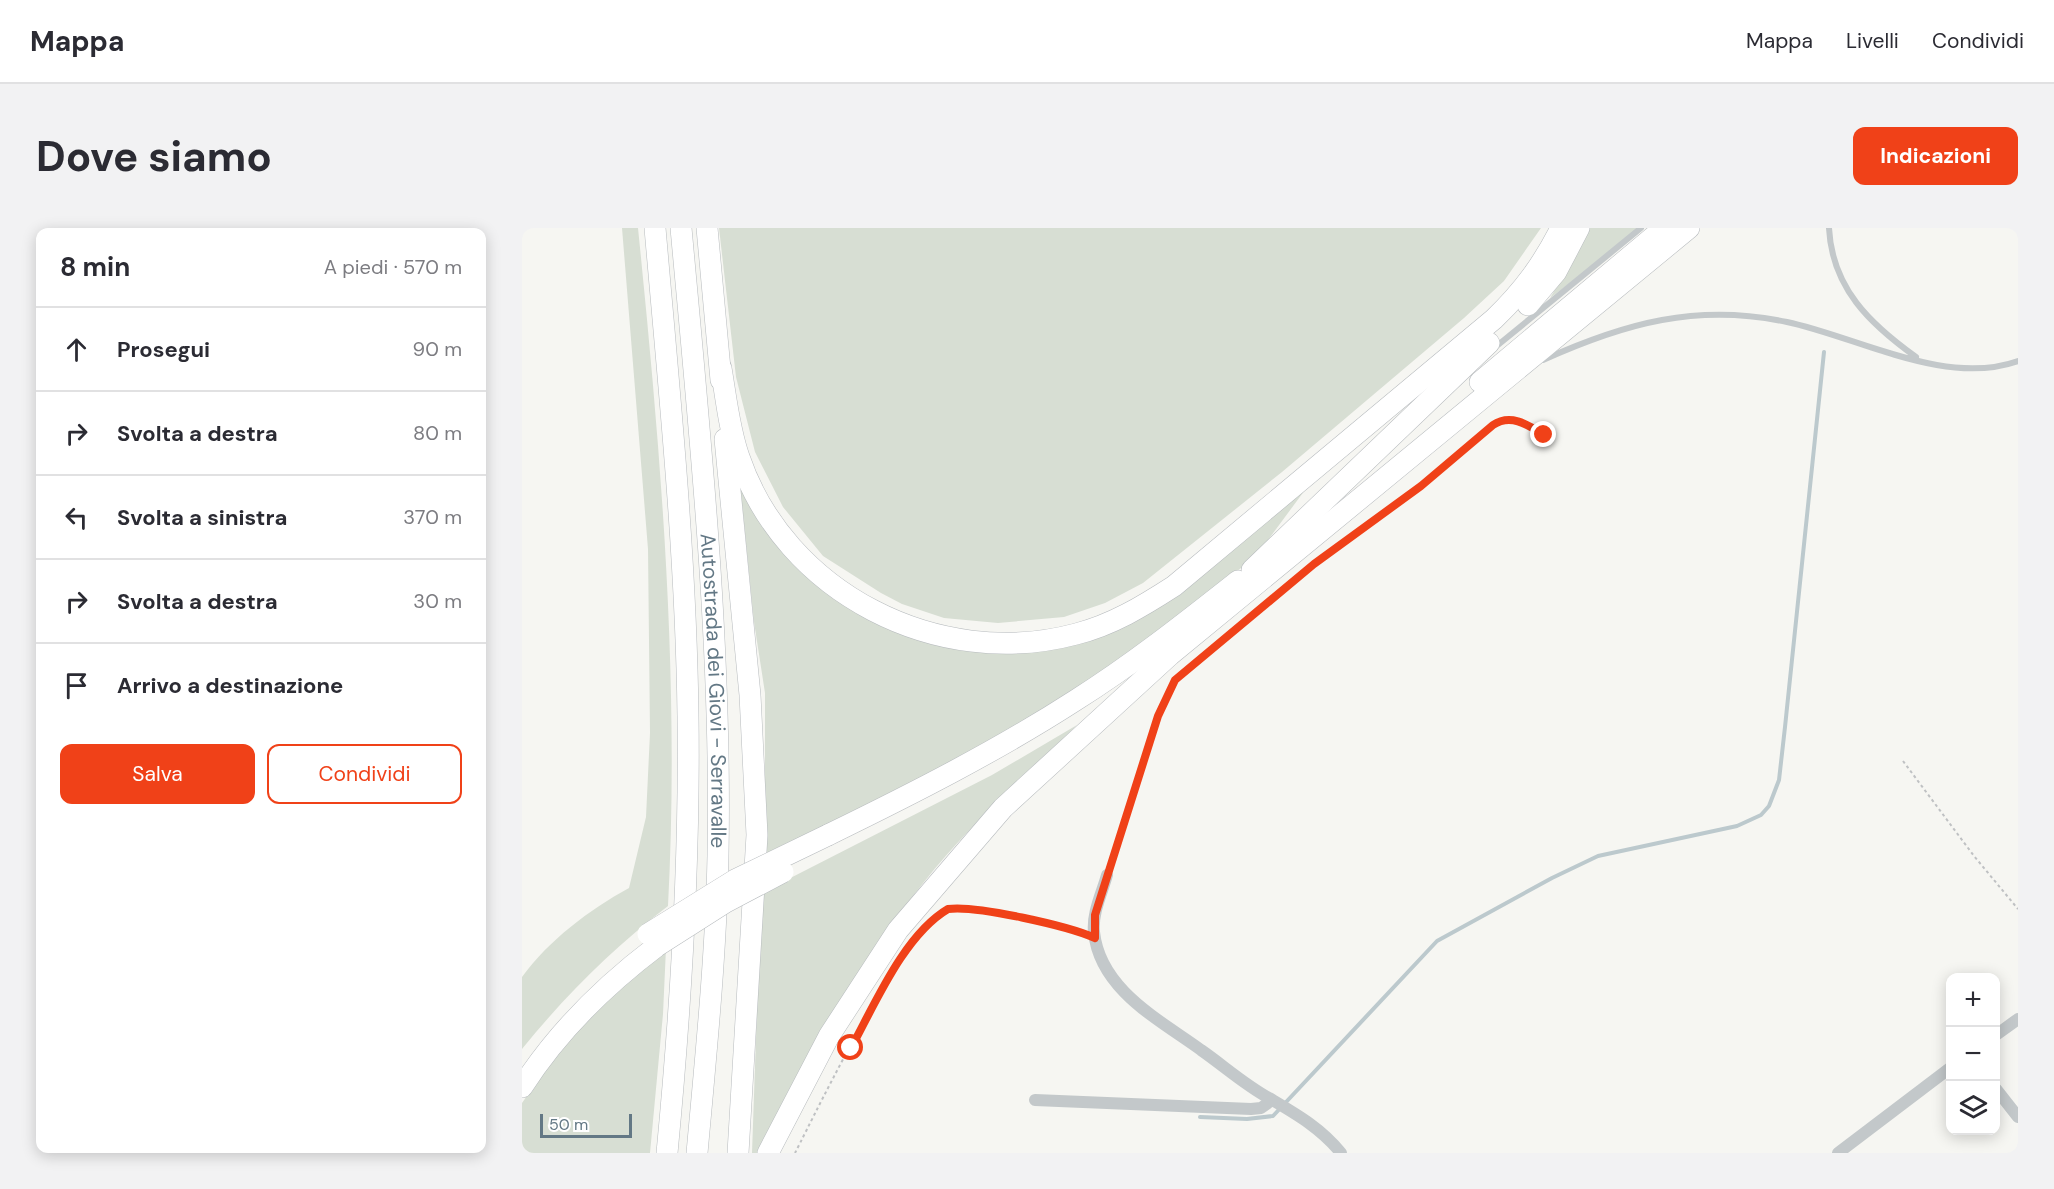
<!DOCTYPE html>
<html lang="it">
<head>
<meta charset="utf-8">
<style>
	:root { --surface:#fff; --page:#f2f2f3; --text:#2b2b33; --muted:#7c7c81; --line:#e1e1e2; --accent:#f04118 }
	body { margin:0; font-family:"DM Sans",sans-serif; background:var(--page); color:var(--text) }
	.controls { position:absolute; right:18px; bottom:18px; display:grid; overflow:hidden; border-radius:12px; box-shadow:0 3px 15px #0003 }
	.controls button { width:54px; height:54px; display:grid; place-items:center; padding:0; border:0; border-bottom:2px solid var(--line); background:var(--surface); color:var(--text); font:30px sans-serif }
	.scale { position:absolute; left:18px; bottom:15px; width:92px; box-sizing:border-box; padding-left:6px; border:3px solid #637885; border-top:0; font-size:16px; line-height:21px; white-space:nowrap; color:#637885; -webkit-text-stroke:4px #fff; paint-order:stroke }
	.stop { position:absolute; width:18px; height:18px; margin:-14px; border:4px solid #f04118; border-radius:50%; background:#fff }
	.stop.end { background:#f04118; border-color:#fff; box-shadow:0 2px 6px #0008 }
	.list { margin:0; padding:0; list-style:none }
	h2 { display:flex; justify-content:space-between; align-items:center; height:78px; margin:0; padding:0 24px; font-size:26px }
	h2 small { font-size:20px; font-weight:400; color:var(--muted) }
	.list li { display:grid; grid-template-columns:39px 1fr auto; gap:18px; align-items:center; box-sizing:border-box; height:84px; padding:0 24px; border-top:2px solid var(--line) }
	.list b { display:block; font-size:22px; white-space:nowrap }
	.list em { font-size:20px; font-style:normal; color:var(--muted) }
	.actions { display:flex; gap:12px; padding:18px 24px }
	.actions a { flex:1; padding:14px 0; border:2px solid var(--accent); border-radius:12px; text-align:center; font-size:21px; color:var(--accent) }
	.actions .main { background:var(--accent); color:#fff }
	.icon { flex:none; width:33px; height:33px; fill:none; stroke:currentColor; stroke-width:2; stroke-linecap:round; stroke-linejoin:round }
	.map { position:relative; flex:none; width:1496px; height:925px; overflow:hidden; border-radius:12px }
	header { display:flex; align-items:center; gap:36px; box-sizing:border-box; height:84px; padding:0 30px; background:var(--surface); border-bottom:2px solid var(--line) }
	header strong { font-size:28px }
	nav { display:flex; gap:33px; margin-inline-start:auto; font-size:21px }
	.intro { display:flex; align-items:center; justify-content:space-between; box-sizing:border-box; height:144px; padding:0 36px }
	h1 { margin:0; font-size:42px }
	.button { padding:15px 27px; border-radius:12px; background:var(--accent); color:#fff; font-size:21px; font-weight:700 }
	main { display:flex; gap:36px; padding:0 36px }
	aside { flex:1; background:var(--surface); border-radius:12px; box-shadow:0 3px 15px #0003 }
	.map>svg:first-child { display:block }
	.green { fill:#d7ded3 }
	.lines { fill:none; stroke-linecap:round; stroke-linejoin:round }
	.stream { stroke:#bcc9cd; stroke-width:4 }
	.motorway-casing { stroke:#b7bbbe; stroke-width:22 }
	.path { stroke:#bfc1c3; stroke-width:2; stroke-dasharray:3 3; stroke-linecap:butt }
	.service { stroke:#c3c8ca; stroke-width:6 }
	.minor { stroke:#c3c8ca; stroke-width:12 }
	.motorway { stroke:#fff; stroke-width:21 }
	.motorway-bridge-casing { stroke:#b7bbbe; stroke-width:22; stroke-linecap:butt }
	.motorway-bridge { stroke:#fff; stroke-width:21 }
	.route { stroke:#f04118; stroke-width:8 }
	.labels { text-anchor:middle; stroke-width:6; stroke-linejoin:round; paint-order:stroke }
	.street-label { font-size:21px; fill:#637885; stroke:#fff }
</style>
</head>
<body>
<header>
<strong>Mappa</strong>
<nav><a>Mappa</a><a>Livelli</a><a>Condividi</a></nav>
</header>
<div class="intro"><h1>Dove siamo</h1><a class="button">Indicazioni</a></div>
<main>
<aside>
<h2>8 min<small>A piedi · 570 m</small></h2>
<ul class="list">
<li><svg class="icon" aria-label="ahead" viewBox="0 0 24 24"><path d="M12 20V5M6 11l6-6 6 6"/></svg><div><b>Prosegui</b></div><em>90 m</em></li>
<li><svg class="icon" aria-label="right" viewBox="0 0 24 24"><path d="M7 20v-9h11M14 6l5 5-5 5"/></svg><div><b>Svolta a destra</b></div><em>80 m</em></li>
<li><svg class="icon" aria-label="left" viewBox="0 0 24 24"><path d="M17 20v-9H6M10 6l-5 5 5 5"/></svg><div><b>Svolta a sinistra</b></div><em>370 m</em></li>
<li><svg class="icon" aria-label="right" viewBox="0 0 24 24"><path d="M7 20v-9h11M14 6l5 5-5 5"/></svg><div><b>Svolta a destra</b></div><em>30 m</em></li>
<li><svg class="icon" aria-label="arrive" viewBox="0 0 24 24"><path d="M6 21V4h12l-3 4 3 4H6"/></svg><div><b>Arrivo a destinazione</b></div></li>
</ul>
<div class="actions"><a class="main">Salva</a><a>Condividi</a></div>
</aside>
<div class="map">
<svg width="1496" height="925" viewBox="0 0 1496 925">
	<rect width="100%" height="100%" fill="#f6f6f2"/>
	<!-- green -->
	<path class="green" d="M100,0H116C139,226 158,451 146,678C91,720 43,768 0,821V749C27,712 67,682 107,660L124,589L128,505L126,321Z
		M197,0H1019L982,53L942,90L760,244L621,355L583,375L542,389L476,395L422,390L380,376L359,365L301,328L261,279L233,224L214,149Z
		M1066,0H1122L1028,70L1052,31Z
		M218,256L244,298L376,401L556,413L786,258L734,328L644,400L538,473L350,577L240,629L243,570V465L232,394Z
		M555,497C503,548 447,597 402,654C336,737 281,829 236,925H230L239,665L470,547Z
		M144,720L141,786L128,925H0V875L30,832L68,785Z"/>
	<g class="lines">
		<!-- stream -->
		<path class="stream" d="M678,889L725,891L751,888L915,713L1030,650L1076,628L1215,598L1239,587L1247,578L1257,552L1263,499L1302,124"/>
		<!-- motorway casing -->
		<g class="motorway-casing">
			<g id="motorway">
				<path d="M133,0C147,162 164,325 166,488C168,634 159,779 145,925"/>
				<path id="s1" d="M159,0C178,208 200,418 196,628C194,727 184,826 175,925"/>
				<path d="M185,0L199,152"/>
				<path d="M1006,77L1034,44L1057,0"/>
				<path d="M199,140C204,169 207,201 217,229C263,365 416,443 554,406C590,397 621,378 652,358L972,91C1001,63 1021,36 1039,0"/>
				<path d="M958,154L1142,0"/>
				<path d="M203,211L228,467L235,607L216,925"/>
				<path d="M730,342L967,115"/>
				<path d="M306,607C390,566 475,523 554,472C611,436 664,394 716,353"/>
				<path d="M0,859C36,803 82,758 135,718"/>
				<path d="M246,925L307,808L376,702L481,580L648,427L1167,0"/>
			</g>
		</g>
		<!-- path -->
		<path class="path" d="M1381,533L1452,628L1496,681
			M589,635L642,471L657,447L806,325L899,258L971,197C989,185 1006,197 1022,207
			M273,925C297,878 383,700 425,682C439,676 542,697 559,704"/>
		<!-- service -->
		<path class="service" d="M1307,0C1310,60 1348,96 1394,129
			M971,121L1119,0
			M1021,132C1103,95 1175,75 1265,94C1336,109 1423,159 1496,133"/>
		<!-- minor -->
		<path class="minor" d="M585,647C580,665 570,685 572,704C578,762 638,792 679,822C702,838 723,857 747,870C774,886 799,900 819,925
			M1474,807L1496,791
			M1474,861L1496,889
			M513,872L729,881L739,880L750,872
			M1316,925L1428,840"/>
		<!-- motorway -->
		<use href="#motorway" class="motorway"/>
		<!-- motorway-bridge casing -->
		<g class="motorway-bridge-casing">
			<path id="motorway-bridge" d="M126,706L213,652L306,607
				M135,718L204,674L261,644"/>
		</g>
		<!-- motorway-bridge -->
		<use href="#motorway-bridge" class="motorway-bridge"/>
	</g>
	<g class="lines">
		<!-- route -->
		<path class="route" d="M329,820C353,776 382,707 426,681C454,677 546,698 573,710V687L636,488L653,452L792,336L899,258L971,197C989,185 1006,197 1022,207"/>
	</g>
	<g class="labels">
		<!-- street labels -->
		<g class="street-label">
			<text dy="7" stroke="none"><textPath href="#s1" startOffset="464">Autostrada dei Giovi - Serravalle</textPath></text>
		</g>
	</g>
</svg>
<div class="controls">
<button>+</button>
<button>−</button>
<button><svg class="icon" aria-label="layers" viewBox="0 0 24 24"><path d="M12 4l9 5-9 5-9-5zM3 14l9 5 9-5"/></svg></button>
</div>
<div class="scale">50 m</div>
<div class="stop" style="left:329px;top:820px"></div>
<div class="stop end" style="left:1022px;top:207px"></div>
</div>
</main>
</body>
</html>
